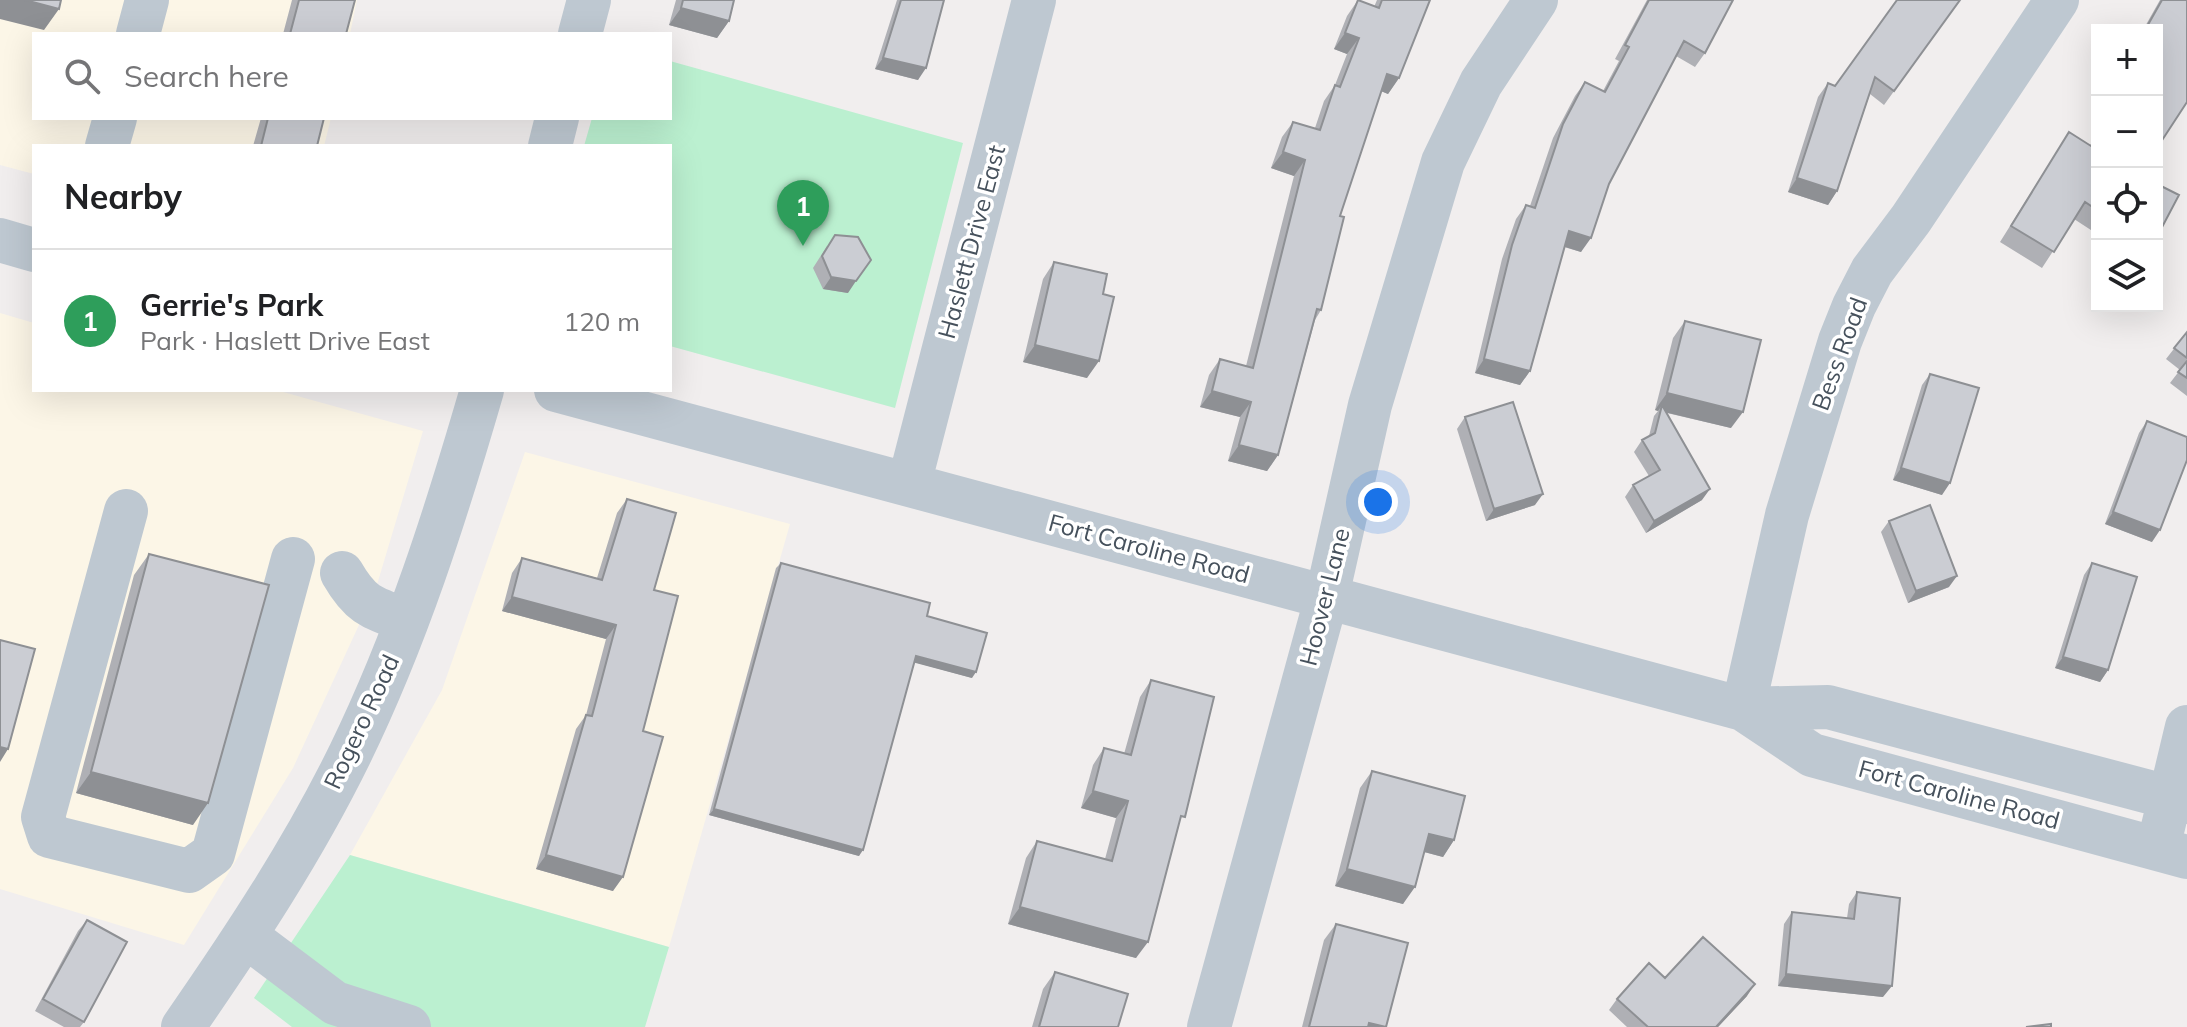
<!DOCTYPE html>
<html lang="en">
<head>
<meta charset="utf-8">
<style>
	:root { --surface:#fff; --page:#f6f6f6; --text:#202124; --muted:#757577; --line:#e0e0e0; --accent:#d93025 }
	body { margin:0; font-family:Mulish,sans-serif; background:var(--page); color:var(--text) }
	.controls { position:absolute; right:24px; top:24px; display:grid; overflow:hidden; border-radius:0px; box-shadow:0 8px 32px #0002 }
	.controls button { width:72px; height:72px; display:grid; place-items:center; padding:0; border:0; border-bottom:2px solid var(--line); background:var(--surface); color:var(--text); font:40px sans-serif }
	.you { position:absolute; left:1378px; top:502px; width:28px; height:28px; margin:-20px; border:6px solid #fff; border-radius:50%; background:#1a73e8; box-shadow:0 0 0 12px #1a73e833 }
	.badge { display:grid; place-items:center; width:52px; height:52px; border-radius:50%; background:var(--accent); color:#fff; font-size:26px; font-weight:700 }
	.pin { position:absolute; translate:-50% -66px; filter:drop-shadow(0 2px 4px #0008) }
	.pin::after { content:''; position:absolute; top:42px; width:28px; height:24px; background:inherit; clip-path:polygon(0 0,100% 0,50% 100%) }
	.list { margin:0; padding:0; list-style:none }
	h2 { display:flex; justify-content:space-between; align-items:center; height:104px; margin:0; padding:0 32px; font-size:34px }
	h2 small { font-size:26px; font-weight:400; color:var(--muted) }
	.list li { display:grid; grid-template-columns:52px 1fr auto; gap:24px; align-items:center; box-sizing:border-box; height:144px; padding:0 32px; border-top:2px solid var(--line) }
	.list b { display:block; font-size:30px; white-space:nowrap }
	.list p { margin:0; font-size:26px; white-space:nowrap; color:var(--muted) }
	.list em { font-size:26px; font-style:normal; color:var(--muted) }
	.icon { flex:none; width:44px; height:44px; fill:none; stroke:currentColor; stroke-width:2; stroke-linecap:round; stroke-linejoin:round }
	.map { position:relative; flex:none; width:2187px; height:1027px; overflow:hidden }
	.search { position:absolute; background:var(--surface); box-shadow:0 8px 32px #0002; left:32px; top:32px; width:640px; height:88px; display:flex; align-items:center; gap:20px; box-sizing:border-box; padding:0 28px; border-radius:0px; color:var(--muted); font-size:30px }
	.panel { position:absolute; background:var(--surface); box-shadow:0 8px 32px #0002; left:32px; top:144px; width:640px; height:248px; border-radius:0px }
	.map>svg:first-child { display:block }
	.commercial { fill:#fcf6e7 }
	.green { fill:#bbf0d0 }
	.lines { fill:none; stroke-linecap:round; stroke-linejoin:round }
	.minor { stroke:#bec8d1; stroke-width:44 }
	.wall { fill:#afb0b5 }
	.shaded-wall { fill:#8e9094 }
	.building { fill:#cbcdd3; stroke:#8e9094; stroke-width:2 }
	.labels { text-anchor:middle; stroke-width:7; stroke-linejoin:round; paint-order:stroke }
	.street-label { font-size:24px; fill:#46515c; stroke:#fff }
</style>
</head>
<body>
<div class="map">
<svg width="2187" height="1027" viewBox="0 0 2187 1027">
	<rect width="100%" height="100%" fill="#f1eeee"/>
	<!-- commercial -->
	<path class="commercial" d="M0,0H357L350,34H34V118H331L324,146H34V174L0,165Z
		M0,313L34,323V390H276L423,431L376,588L293,768L184,945L0,889Z
		M525,452L790,524L669,947L350,855L442,690Z"/>
	<!-- green -->
	<path class="green" d="M670,61L963,143L895,408L670,346V146H584L592,118H670Z
		M350,855L669,947L645,1027H292L254,998Z"/>
	<g class="lines">
		<!-- minor -->
		<path class="minor" d="M138,34L147,0
			M580,34L589,0
			M107,146L115,118
			M550,146L557,118
			M0,240L34,250
			M556,390L1743,709L1828,707L2187,802
			M909,484L1034,0
			M126,511L43,817L49,836L189,871L213,854L293,559
			M342,573C361,606 372,608 407,620
			M1743,709L1787,515L1840,341L1854,306L1872,271L1911,219L2057,0
			M1743,709L1812,755L2187,857
			M2163,827L2187,727
			M246,936L335,1003L409,1027
			M183,1027C244,939 303,850 350,754C407,637 446,514 482,390
			M1209,1027L1327,596L1370,405L1443,162L1481,83L1536,0"/>
	</g>
	<!-- wall -->
	<path class="wall" d="M292,0H355L346,34H283Z
		M676,0H734L729,21L717,38L669,25Z
		M897,0H944L918,80L875,69Z
		M1358,0L1374,7L1377,0H1430L1399,78L1388,94L1381,91L1340,216L1321,310L1315,320L1278,455L1267,471L1228,461L1240,417L1200,407L1209,375L1220,359L1246,366L1294,176L1271,168L1282,137L1293,122L1315,128L1324,101L1335,85L1347,54L1334,49L1347,16Z
		M1647,0H1733L1705,53L1695,67L1676,56L1609,184L1581,252L1564,247L1530,371L1520,385L1475,373L1502,259L1516,219L1526,205L1530,206L1553,138L1575,96L1585,82L1603,91L1619,61L1615,59Z
		M1960,0L1884,105L1870,94L1837,191L1828,205L1788,192L1818,97L1828,83L1835,86Z
		M2160,0H2187L2157,30H2143Z
		M261,118H324L317,146H253Z
		M2069,132L2091,146L2097,136V227L2094,232L2074,219L2042,268L2000,242Z
		M827,246L848,293L823,289L813,268Z
		M1054,262L1103,294L1087,378L1023,362L1043,279Z
		M1685,321L1731,428L1667,413L1702,500L1646,533L1625,497L1633,485L1649,476L1634,452L1642,440L1649,436L1654,416L1658,411L1655,410L1673,338Z
		M2187,332V396L2170,383L2180,370L2166,359Z
		M1930,374L1942,495L1893,480L1922,385Z
		M1465,417L1535,505L1486,521L1457,429Z
		M2147,421L2152,542L2105,524L2139,433Z
		M627,499L654,590L643,731L613,891L536,869L576,729L586,715L606,639L502,611L512,573L522,558L597,578L617,513Z
		M1889,521L1949,587L1908,603L1881,532Z
		M149,554L193,825L76,793L134,575Z
		M781,563L927,616L972,678L914,662L859,856L709,815L776,568Z
		M2092,563L2108,670L2100,682L2055,668L2084,575Z
		M1151,680L1179,826L1136,958L1008,924L1026,858L1037,841L1105,859L1116,818L1081,808L1093,765L1104,748L1124,754L1140,697Z
		M1372,771L1454,840L1443,857L1424,852L1403,904L1335,886L1360,788Z
		M1857,892L1883,997L1778,986L1784,924L1792,912L1847,918L1849,904Z
		M87,920L84,1022L80,1027H64L35,1011L78,931Z
		M1336,924L1386,1027H1302L1324,940Z
		M1055,972L1118,1027H1032L1043,989Z
		M1665,978L1747,996L1718,1027H1627L1609,1010L1617,999Z"/>
	<!-- shaded-wall -->
	<path class="shaded-wall" d="M0,0H25L59,9L44,30L0,19Z
		M681,8L729,21L717,38L669,25Z
		M1345,33L1359,38L1347,54L1334,49Z
		M883,58L926,68L918,80L875,69Z
		M1387,74L1399,78L1388,94L1376,89Z
		M1283,152L1305,160L1294,176L1271,168Z
		M1797,178L1837,191L1828,205L1788,192Z
		M1569,231L1591,238L1581,252L1559,245Z
		M831,277L856,281L848,293L823,289Z
		M1035,345L1099,361L1087,378L1023,362Z
		M1484,359L1530,371L1520,385L1475,373Z
		M1212,391L1251,402L1240,417L1200,407Z
		M1667,393L1743,412L1731,428L1660,411L1662,405L1658,411L1655,410Z
		M1239,445L1278,455L1267,471L1228,461Z
		M1901,468L1950,483L1942,495L1893,480Z
		M1710,489L1702,500L1646,533L1654,521Z
		M1543,494L1535,505L1486,521L1494,509Z
		M2113,512L2160,530L2152,542L2105,524Z
		M1957,576L1949,587L1908,603L1916,591Z
		M512,597L616,625L606,639L502,611Z
		M916,656L976,672L972,678L912,662Z
		M2063,657L2108,670L2100,682L2055,668Z
		M0,747L8,749L0,762Z
		M91,772L208,803L193,825L76,793Z
		M1093,791L1128,801L1116,818L1081,808Z
		M714,809L863,850L859,856L709,815Z
		M1429,834L1454,840L1443,857L1417,850Z
		M546,855L623,877L613,891L536,869Z
		M1347,869L1415,887L1403,904L1335,886Z
		M1020,907L1148,942L1136,958L1008,924Z
		M1786,974L1892,986L1883,997L1778,986Z
		M1755,984L1747,996L1718,1027H1716Z
		M1369,1023L1384,1027H1366Z"/>
	<!-- building -->
	<path class="building" d="M25,0H61L59,9Z
		M299,0H355L346,34H290Z
		M683,0H734L729,21L681,8Z
		M901,0H944L926,68L883,58Z
		M1358,0L1379,8L1382,0H1430L1399,78L1387,74L1340,216L1344,217L1321,310L1317,309L1278,455L1239,445L1251,402L1212,391L1220,359L1253,368L1305,160L1283,152L1293,122L1320,130L1335,85L1340,87L1359,38L1345,33Z
		M1649,0H1733L1705,53L1684,41L1609,184L1591,238L1569,231L1530,371L1484,359L1512,245L1526,205L1535,208L1563,124L1585,82L1605,92L1629,47L1625,45Z
		M1897,0H1960L1894,91L1875,77L1837,191L1797,178L1828,83L1835,86Z
		M2162,0H2187V102L2157,148V30H2145Z
		M268,118H324L317,146H261Z
		M2069,132L2091,146L2097,137V210L2085,202L2054,252L2011,226Z
		M2157,184L2179,195L2159,233L2157,232Z
		M835,235L858,237L871,260L856,281L831,277L822,256Z
		M1054,262L1107,274L1103,294L1114,297L1099,361L1035,345Z
		M1685,321L1761,340L1743,412L1667,393Z
		M2187,332V358L2174,348Z
		M2187,361V378L2178,372Z
		M1930,374L1979,388L1950,483L1901,468Z
		M1513,402L1543,494L1494,509L1465,417Z
		M1662,405L1710,489L1654,521L1633,485L1660,470L1642,440L1655,433Z
		M2147,421L2187,437V460L2160,530L2113,512Z
		M627,499L676,513L654,590L678,596L643,731L663,737L623,877L546,855L586,715L592,716L616,625L512,597L522,558L602,580Z
		M1930,505L1957,576L1916,591L1889,521Z
		M149,554L269,585L208,803L91,772Z
		M781,563L930,603L927,616L987,633L976,672L916,656L863,850L714,809Z
		M2092,563L2137,577L2108,670L2063,657Z
		M0,640L35,649L8,749L0,747Z
		M1151,680L1214,697L1185,817L1181,816L1148,942L1020,907L1037,841L1112,861L1128,801L1093,791L1104,748L1131,755Z
		M1372,771L1465,796L1454,840L1429,834L1415,887L1347,869Z
		M1857,892L1900,898L1892,986L1786,974L1792,912L1854,919Z
		M87,920L127,942L84,1022L43,999Z
		M1336,924L1408,943L1386,1027L1369,1023L1368,1027H1309Z
		M1703,937L1755,984L1716,1027H1648L1617,999L1649,963L1665,978Z
		M1055,972L1128,994L1118,1027H1039Z
		M2051,1024V1027H2026Z"/>
	<g class="labels">
		<!-- street labels -->
		<g class="street-label">
			<text transform="translate(972 242) rotate(-75)" y="8">Haslett Drive East</text>
			<text transform="translate(1840 354) rotate(-70)" y="8">Bess Road</text>
			<text transform="translate(1149 549) rotate(15)" y="8">Fort Caroline Road</text>
			<text transform="translate(1325 597) rotate(-76)" y="8">Hoover Lane</text>
			<text transform="translate(362 722) rotate(-65)" y="8">Rogero Road</text>
			<text transform="translate(1959 795) rotate(15)" y="8">Fort Caroline Road</text>
		</g>
	</g>
</svg>
<div class="controls">
<button>+</button>
<button>−</button>
<button><svg class="icon" aria-label="locate" viewBox="0 0 24 24"><circle cx="12" cy="12" r="6"/><path d="M12 2v4M12 18v4M2 12h4M18 12h4"/></svg></button>
<button><svg class="icon" aria-label="layers" viewBox="0 0 24 24"><path d="M12 4l9 5-9 5-9-5zM3 14l9 5 9-5"/></svg></button>
</div>
<div class="you"></div>
<div class="pin badge" style="left:803px;top:246px;background:#2e9e5b">1</div>
<div class="search"><svg class="icon" aria-label="search" viewBox="0 0 24 24"><circle cx="10" cy="10" r="6"/><path d="M15 15l6 6"/></svg>Search here</div>
<section class="panel">
<h2>Nearby<small></small></h2>
<ul class="list">
<li><span class="badge" style="background:#2e9e5b">1</span><div><b>Gerrie's Park</b><p>Park · Haslett Drive East</p></div><em>120 m</em></li>
</ul>
</section>
</div>
</body>
</html>
